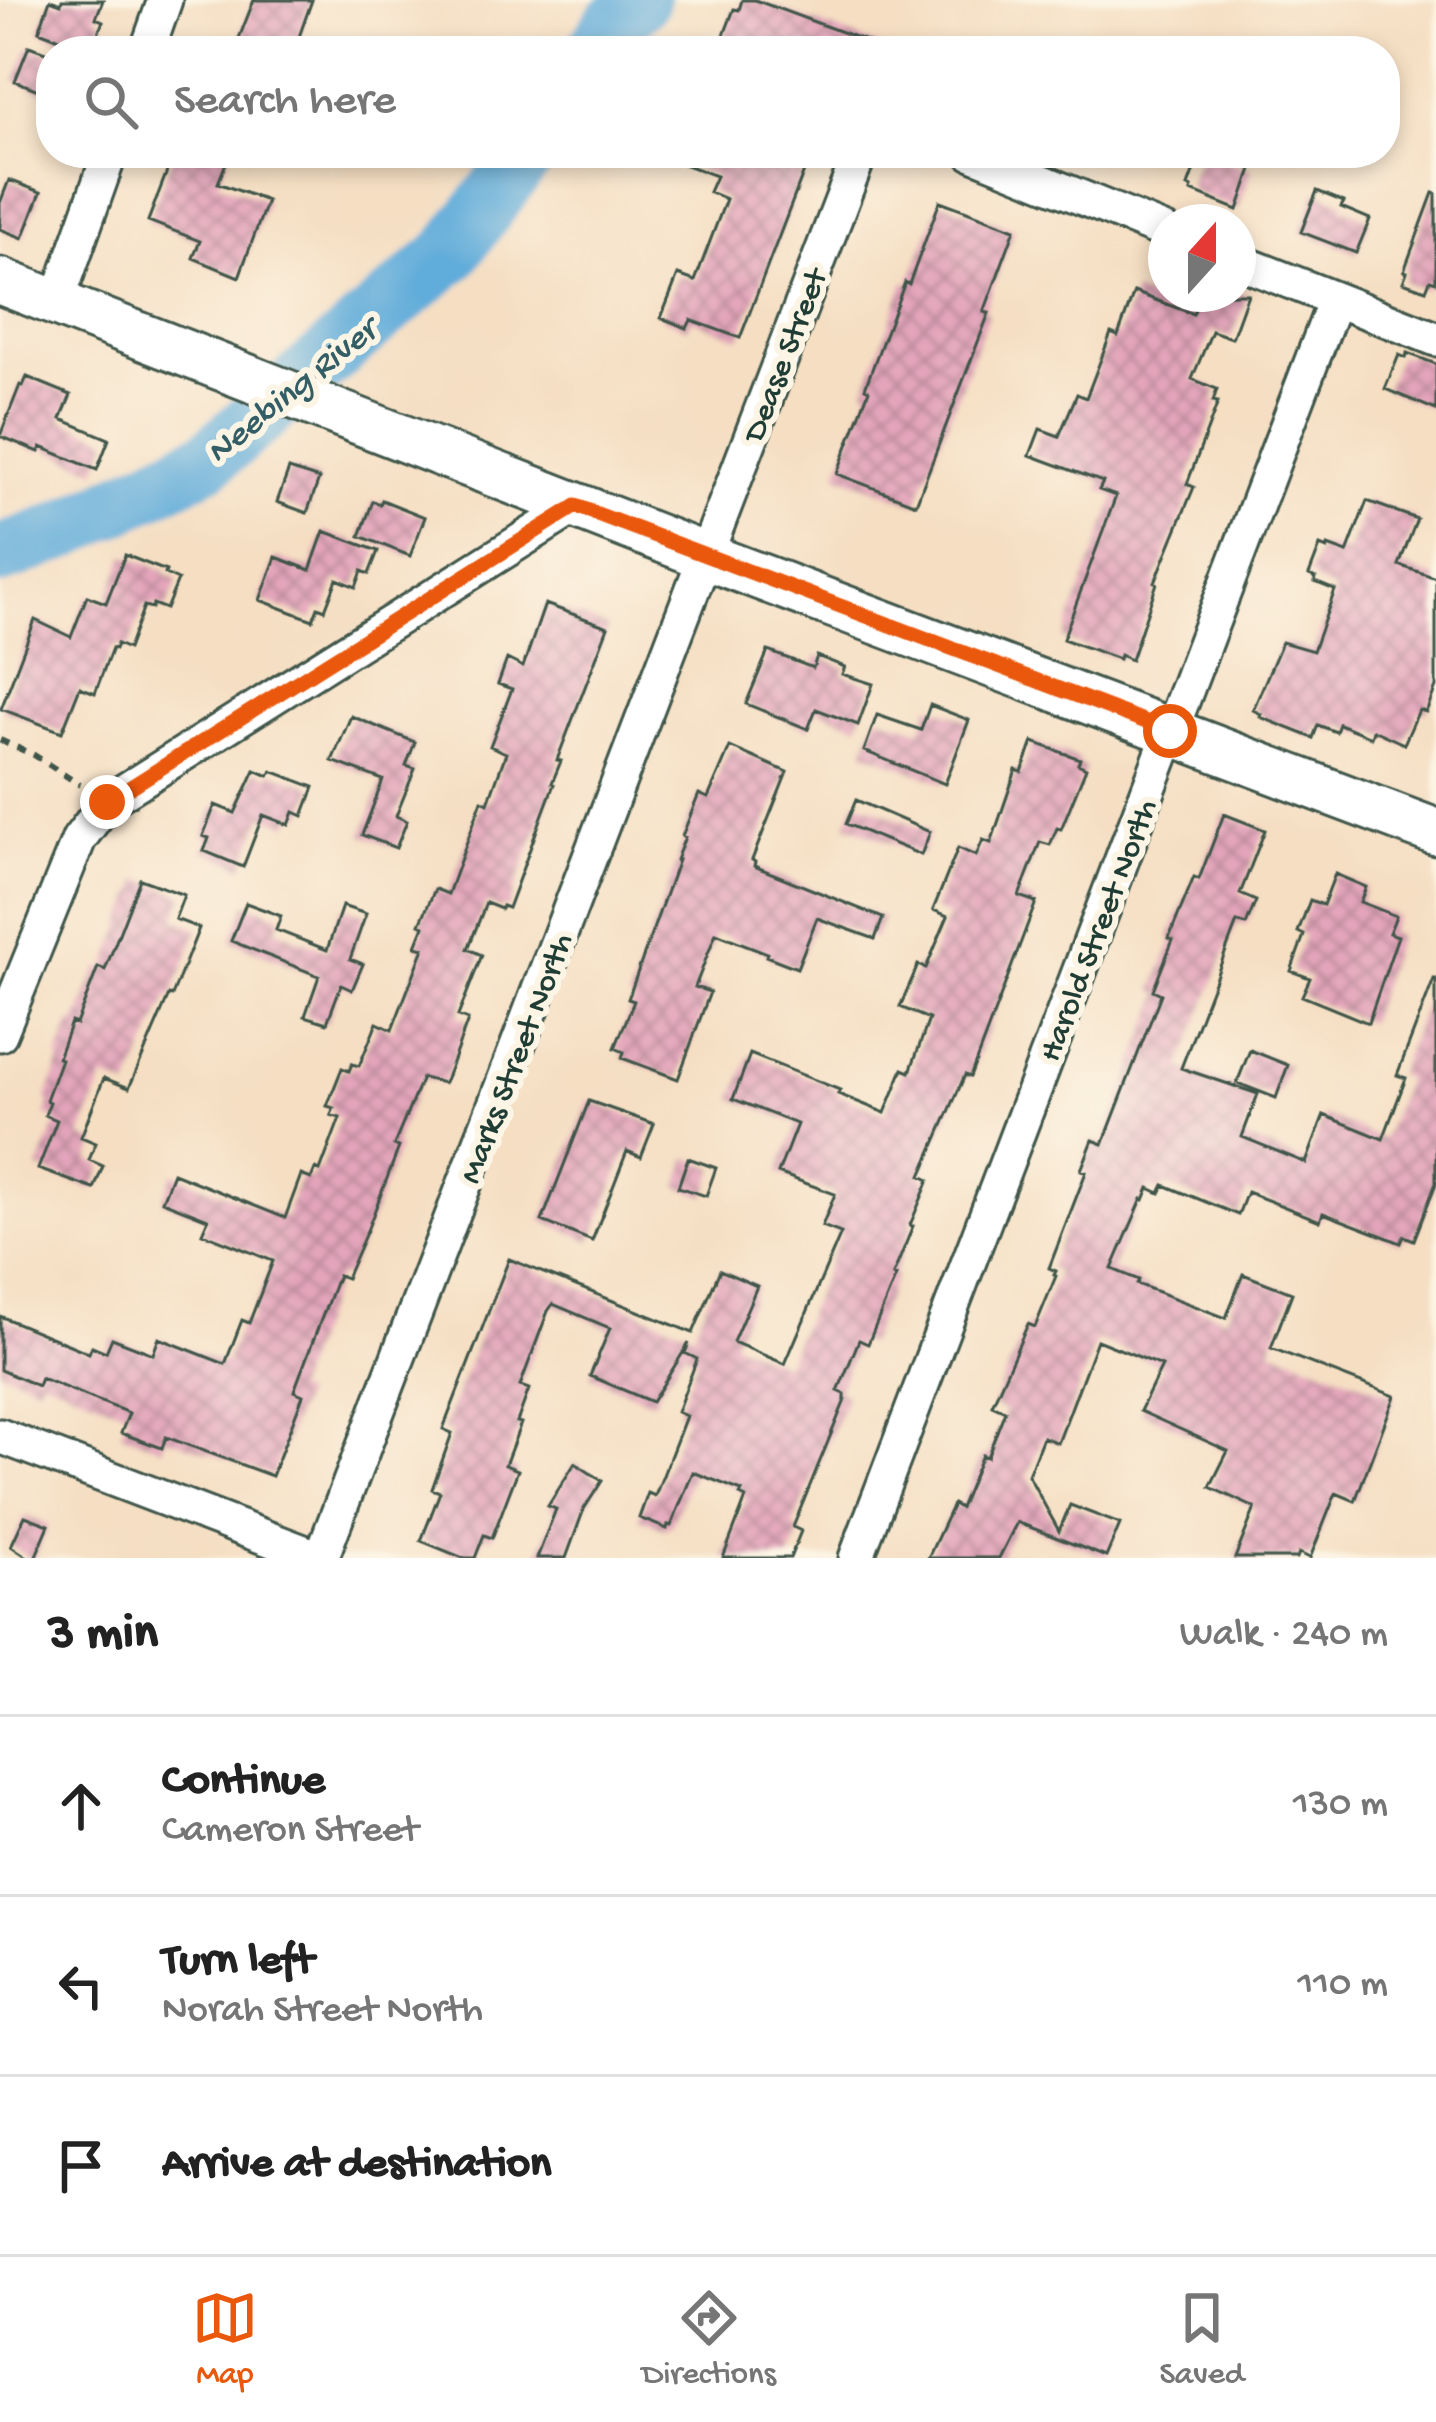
<!DOCTYPE html>
<html lang="en">
<head>
<meta charset="utf-8">
<style>
	:root { --surface:#fff; --page:#f2f2f2; --text:#222; --muted:#767676; --line:#e0e0e0; --accent:#ea580c }
	body { margin:0; font-family:"Gochi Hand",sans-serif; background:var(--page); color:var(--text) }
	.compass { position:absolute; left:1148px; top:204px; width:108px; height:108px; border-radius:50%; background:var(--surface); box-shadow:0 6px 18px #0003; rotate:21deg }
	.stop { position:absolute; width:36px; height:36px; margin:-27px; border:9px solid #ea580c; border-radius:50%; background:#fff }
	.stop.end { background:#ea580c; border-color:#fff; box-shadow:0 3px 12px #0008 }
	.list { margin:0; padding:0; list-style:none }
	h2 { display:flex; justify-content:space-between; align-items:center; height:156px; margin:0; padding:0 48px; font-size:51px }
	h2 small { font-size:39px; font-weight:400; color:var(--muted) }
	.list li { display:grid; grid-template-columns:78px 1fr auto; gap:36px; align-items:center; box-sizing:border-box; height:180px; padding:0 48px; border-top:3px solid var(--line) }
	.list b { display:block; font-size:45px; white-space:nowrap }
	.list p { margin:0; font-size:39px; white-space:nowrap; color:var(--muted) }
	.list em { font-size:39px; font-style:normal; color:var(--muted) }
	.icon { flex:none; width:66px; height:66px; fill:none; stroke:currentColor; stroke-width:2; stroke-linecap:round; stroke-linejoin:round }
	.map { position:relative; flex:none; width:1436px; height:1558px; overflow:hidden }
	.search { position:absolute; background:var(--surface); box-shadow:0 6px 18px #0003; left:36px; right:36px; top:36px; height:132px; display:flex; align-items:center; gap:30px; box-sizing:border-box; padding:0 42px; border-radius:48px; color:var(--muted); font-size:45px }
	.sheet { height:696px; background:var(--surface) }
	nav { display:flex; justify-content:space-around; align-items:center; box-sizing:border-box; height:168px; border-top:3px solid var(--line); background:var(--surface); font-size:33px; color:var(--muted) }
	nav a { display:grid; justify-items:center; gap:6px }
	nav .on { color:var(--accent) }
	.map>svg:first-child { display:block }
	.lines { fill:none; stroke-linecap:round; stroke-linejoin:round }
	.river { stroke:#61acda; stroke-width:60 }
	.building { fill:url(#building-cross-hatch) }
	.street-casing { stroke:#3f5549; stroke-width:39 }
	.secondary-casing { stroke:#3f5549; stroke-width:51 }
	.path { stroke:#3f5549; stroke-width:6; stroke-dasharray:9 9; stroke-linecap:butt }
	.street { stroke:#fff; stroke-width:33 }
	.secondary { stroke:#fff; stroke-width:45 }
	.route { stroke:#ea580c; stroke-width:15 }
	.labels { text-anchor:middle; stroke-width:12; stroke-linejoin:round; paint-order:stroke }
	.street-label { font-size:33px; fill:#1f3d34; stroke:#fcf5e5 }
	.water-label { font-size:36px; font-style:italic; fill:#335e66; stroke:#fcf5e5 }
</style>
</head>
<body>
<div class="map">
<svg width="1436" height="1558" viewBox="0 0 1436 1558">
	<defs>
		<pattern id="building-cross-hatch" width="8" height="8" patternUnits="userSpaceOnUse" patternTransform="scale(3)"><rect width="8" height="8" fill="#e4a5bb"/><path d="M0 0l8 8M0 8l8-8" fill="none" stroke="#b88899"/></pattern>
	</defs>
	<rect width="100%" height="100%" fill="#fcf5e5"/>
	<filter id="ink" filterUnits="userSpaceOnUse"><feTurbulence type="fractalNoise" baseFrequency=".00833" numOctaves="2"/><feDisplacementMap in="SourceGraphic" scale="24" xChannelSelector="R" yChannelSelector="G"/><feConvolveMatrix kernelMatrix="1 2 1 2 8 2 1 2 1" color-interpolation-filters="sRGB"/></filter>
	<filter id="wash" filterUnits="userSpaceOnUse"><feTurbulence type="fractalNoise" baseFrequency=".004" numOctaves="4" result="noise"/><feDisplacementMap in="SourceGraphic" scale="48" xChannelSelector="R" yChannelSelector="G"/><feGaussianBlur stdDeviation="2.7" result="paint"/><feColorMatrix in="noise" values="0 0 0 0 0 0 0 0 0 0 0 0 0 0 0 0 0 1.4 0 .05"/><feComposite in="paint" operator="in"/></filter>
	<g filter="url(#wash)">
		<rect width="100%" height="100%" fill="#f5dec2"/>
		<g class="lines">
			<!-- river -->
			<path class="river" d="M596,51L613,25L640,0
				M0,555L67,529L209,459L450,254L527,153"/>
		</g>
		<g id="blocks">
			<!-- building -->
			<path class="building" d="M50,0L61,4L62,0H103L96,18L103,21L91,51L39,31Z
				M254,0H312L294,51H234Z
				M742,0H755L885,48L884,51H718L734,9L739,10Z
				M29,46L51,54V95L15,81Z
				M174,153H230L218,183L267,201L239,277L193,258L200,241L148,221Z
				M663,153H811L740,338L691,320L687,328L661,318L678,275L695,281L726,199L709,192L716,176L662,156Z
				M1200,153L1252,169L1238,210L1191,191L1192,188L1188,186Z
				M9,180L41,192L23,238L0,229V203Z
				M1317,191L1344,202L1341,207L1370,219L1356,253L1301,232Z
				M1433,193L1436,194V282L1430,280L1426,290L1403,282L1407,272L1404,271Z
				M940,201L1015,229L984,312L989,313L916,504L837,474L869,390L865,388L886,332L905,282L909,284Z
				M1134,292L1193,314L1201,294H1248L1232,338L1212,331L1192,379L1217,389L1213,401L1218,402L1187,484L1194,487L1155,582L1157,583L1131,660L1120,655L1119,659L1063,639L1116,496L1099,490L1103,482L1030,455L1040,429L1059,436L1077,394L1086,398L1111,333L1118,336Z
				M1407,353L1436,364V410L1385,389L1399,355L1406,358Z
				M27,377L71,395L61,419L109,439L97,470L41,447L39,452L0,436L20,385L23,386Z
				M289,469L319,479L307,513L277,502Z
				M382,500L425,517L410,556L360,536L373,501L380,504Z
				M1367,501L1417,519L1399,565L1436,578V687L1426,712L1419,710L1404,744L1373,730L1371,737L1339,724L1336,732L1318,725L1313,738L1260,717L1261,714L1253,710L1282,642L1313,651L1335,590L1315,582L1316,578L1309,575L1320,546L1327,549L1328,546L1347,553Z
				M324,531L378,551L369,574L362,571L356,587L337,579L325,610L318,607L313,620L260,600L276,557L310,570Z
				M125,555L166,571L165,574L178,580L166,609L153,604L152,608L144,606L128,649L117,644L115,649L112,648L95,693L80,687L62,732L1,709L35,620L71,637L87,596L106,603Z
				M545,604L608,627L557,760L561,761L552,783L554,784L508,908L502,906L501,909L486,903L468,949L482,955L458,1016L468,1020L455,1055L444,1083L422,1078L394,1145L399,1147L368,1228L346,1278L338,1275L294,1391L303,1395L272,1476L166,1437L162,1448L121,1433L129,1413L41,1378L38,1386L0,1370V1316L89,1353L92,1346L106,1352L112,1338L153,1354L159,1338L225,1364L242,1320L249,1323L273,1261L202,1233L208,1219L162,1201L173,1173L285,1218L301,1175L311,1179L315,1169L320,1171L340,1118L331,1115L334,1108L327,1106L342,1068L349,1071L352,1064L359,1066L377,1023L392,1030L424,948L416,946L424,926L420,924L435,889L448,894L482,800L488,803L506,753L490,746L512,689L498,684L507,659L523,667Z
				M768,651L813,668L817,656L845,667L842,674L873,684L858,725L816,709L808,729L746,704Z
				M930,705L969,720L945,784L864,751L877,715L921,730Z
				M351,716L415,742L406,766L415,769L396,816L407,821L396,848L362,835L383,780L332,761Z
				M1033,742L1080,759L1078,764L1086,768L1061,829L1057,828L1050,845L1040,842L1019,896L1036,902L970,1077L965,1075L921,1176L929,1180L910,1225L913,1226L893,1275L896,1276L868,1344L859,1340L838,1391L845,1394V1400L793,1527L801,1531L790,1558H723L746,1498L740,1495L742,1491L693,1472L671,1526L668,1525L667,1529L639,1518L648,1493L655,1496L686,1416L677,1412L697,1359L685,1353L689,1343L652,1402L590,1376L610,1328L553,1304L548,1311L520,1386L529,1389L517,1422L521,1423L505,1465L518,1470L492,1538L484,1535L475,1558H463L421,1541L440,1492L432,1489L452,1433L443,1429L509,1259L693,1333L720,1270L757,1286L733,1342L785,1364L841,1233L822,1226L835,1194L778,1173L797,1124L733,1099L750,1054L840,1090L838,1094L885,1113L903,1069L910,1072L929,1019L900,1007L918,965L926,968L948,916L933,910L958,848L976,856L983,840L991,843L1016,770L1022,772Z
				M730,747L787,772L752,860L755,862L754,866L883,918L875,939L817,918L797,968L766,956L767,953L716,933L695,987L710,992L678,1079L622,1058L624,1052L615,1048L634,1001L628,999L678,860H676L685,837L682,836L699,794L708,798Z
				M255,770L269,776L272,771L314,787L303,816L294,812L289,825L263,815L243,867L204,851L209,838L203,836L215,805L235,813Z
				M856,800L930,832L921,855L846,824Z
				M1224,814L1265,830L1240,894L1256,901L1246,925L1237,922L1181,1068L1258,1094L1242,1137L1306,1163L1324,1115L1383,1139L1406,1078L1397,1075L1434,979H1436V1183L1414,1240L1404,1236L1401,1243L1323,1213L1320,1221L1247,1192L1238,1215L1164,1185L1160,1193L1149,1188L1144,1200L1142,1199L1112,1269L1139,1280L1137,1284L1226,1318L1243,1274L1292,1293L1271,1348L1395,1396L1355,1501L1336,1493L1310,1558L1299,1553L1297,1558H1235L1255,1508L1210,1487L1228,1451L1140,1411L1162,1366L1097,1340L1058,1443L1043,1437L1028,1475L1059,1531L1070,1505L1120,1524L1106,1557L1017,1522L999,1558H928L953,1504L960,1508L982,1455L987,1457L1005,1411L992,1405L1028,1324L1035,1327L1056,1276L1054,1275L1056,1271L1049,1268L1086,1172L1081,1170L1093,1140L1103,1144L1161,994L1153,990L1173,940L1169,938L1194,877L1199,879Z
				M1335,874L1366,887L1360,902L1396,916L1389,933L1398,936L1368,1023L1302,996L1310,978L1291,971L1304,935L1298,932L1310,900L1323,905Z
				M140,879L184,895L175,919L199,928L172,996L169,995L129,1088L104,1078L81,1137L96,1143L89,1160L103,1166L94,1189L38,1169L57,1120L45,1115L50,1102L46,1100L61,1059L58,1058L71,1022L76,1024L98,967L105,970Z
				M246,903L281,916L276,930L327,950L342,906L366,914L350,959L363,964L352,990L341,985L327,1023L305,1016L319,976L231,941Z
				M1250,1050L1288,1065L1276,1098L1237,1083Z
				M589,1101L654,1124L641,1157L627,1151L592,1241L542,1221Z
				M688,1158L716,1168L706,1196L678,1187Z
				M575,1463L602,1481L584,1509L566,1558H537L556,1509L548,1506Z
				M25,1516L49,1525L35,1558H29L11,1546Z"/>
		</g>
	</g>
	<g filter="url(#ink)">
		<use href="#blocks" fill-opacity="0" stroke="#3f5549" stroke-width="3"/>
		<g class="lines">
			<!-- street casing -->
			<g class="street-casing">
				<path id="street" d="M147,51L165,0
					M972,153L1166,232
					M1238,261L1436,339
					M57,302L110,153
					M0,1034L79,839L107,802L576,506
					M0,1436L319,1558
					M321,1558L860,153
					M856,1558L1335,300"/>
			</g>
			<!-- secondary casing -->
			<g class="secondary-casing">
				<path id="secondary" d="M0,281L705,556L1436,832"/>
			</g>
			<!-- path -->
			<path class="path" d="M0,740L34,755L80,785"/>
			<!-- street -->
			<use href="#street" class="street"/>
			<!-- secondary -->
			<use href="#secondary" class="secondary"/>
		</g>
	</g>
	<g class="lines" filter="url(#ink)">
		<!-- route -->
		<path class="route" d="M107,802L576,506L1170,731"/>
	</g>
	<g class="labels">
		<!-- street labels -->
		<g class="street-label">
			<text transform="translate(782 354) rotate(-69)" y="12">Dease Street</text>
			<text transform="translate(1095 929) rotate(-69)" y="12">Harold Street North</text>
			<text transform="translate(513 1057) rotate(-69)" y="12">Marks Street North</text>
		</g>
		<!-- water labels -->
		<g class="water-label">
			<text transform="translate(289 388) rotate(-39)" y="13">Neebing River</text>
		</g>
	</g>
</svg>
<svg class="compass" viewBox="-18 -18 36 36"><path d="M0-13l5 13h-10z" fill="#e53935"/><path d="M0 13l5-13h-10z" fill="#767676"/></svg>
<div class="stop" style="left:1170px;top:731px"></div>
<div class="stop end" style="left:107px;top:802px"></div>
<div class="search"><svg class="icon" aria-label="search" viewBox="0 0 24 24"><circle cx="10" cy="10" r="6"/><path d="M15 15l6 6"/></svg>Search here</div>
</div>
<section class="sheet">
<h2>3 min<small>Walk · 240 m</small></h2>
<ul class="list">
<li><svg class="icon" aria-label="ahead" viewBox="0 0 24 24"><path d="M12 20V5M6 11l6-6 6 6"/></svg><div><b>Continue</b><p>Cameron Street</p></div><em>130 m</em></li>
<li><svg class="icon" aria-label="left" viewBox="0 0 24 24"><path d="M17 20v-9H6M10 6l-5 5 5 5"/></svg><div><b>Turn left</b><p>Norah Street North</p></div><em>110 m</em></li>
<li><svg class="icon" aria-label="arrive" viewBox="0 0 24 24"><path d="M6 21V4h12l-3 4 3 4H6"/></svg><div><b>Arrive at destination</b></div></li>
</ul>
</section>
<nav>
<a class="on"><svg class="icon" aria-label="map" viewBox="0 0 24 24"><path d="M3 6l6-2 6 2 6-2v14l-6 2-6-2-6 2zM9 4v14M15 6v14"/></svg>Map</a>
<a><svg class="icon" aria-label="directions" viewBox="0 0 24 24"><path d="M12 3l9 9-9 9-9-9zM9 14v-3h6M13 9l2 2-2 2"/></svg>Directions</a>
<a><svg class="icon" aria-label="saved" viewBox="0 0 24 24"><path d="M7 4h10v16l-5-4-5 4z"/></svg>Saved</a>
</nav>
</body>
</html>
